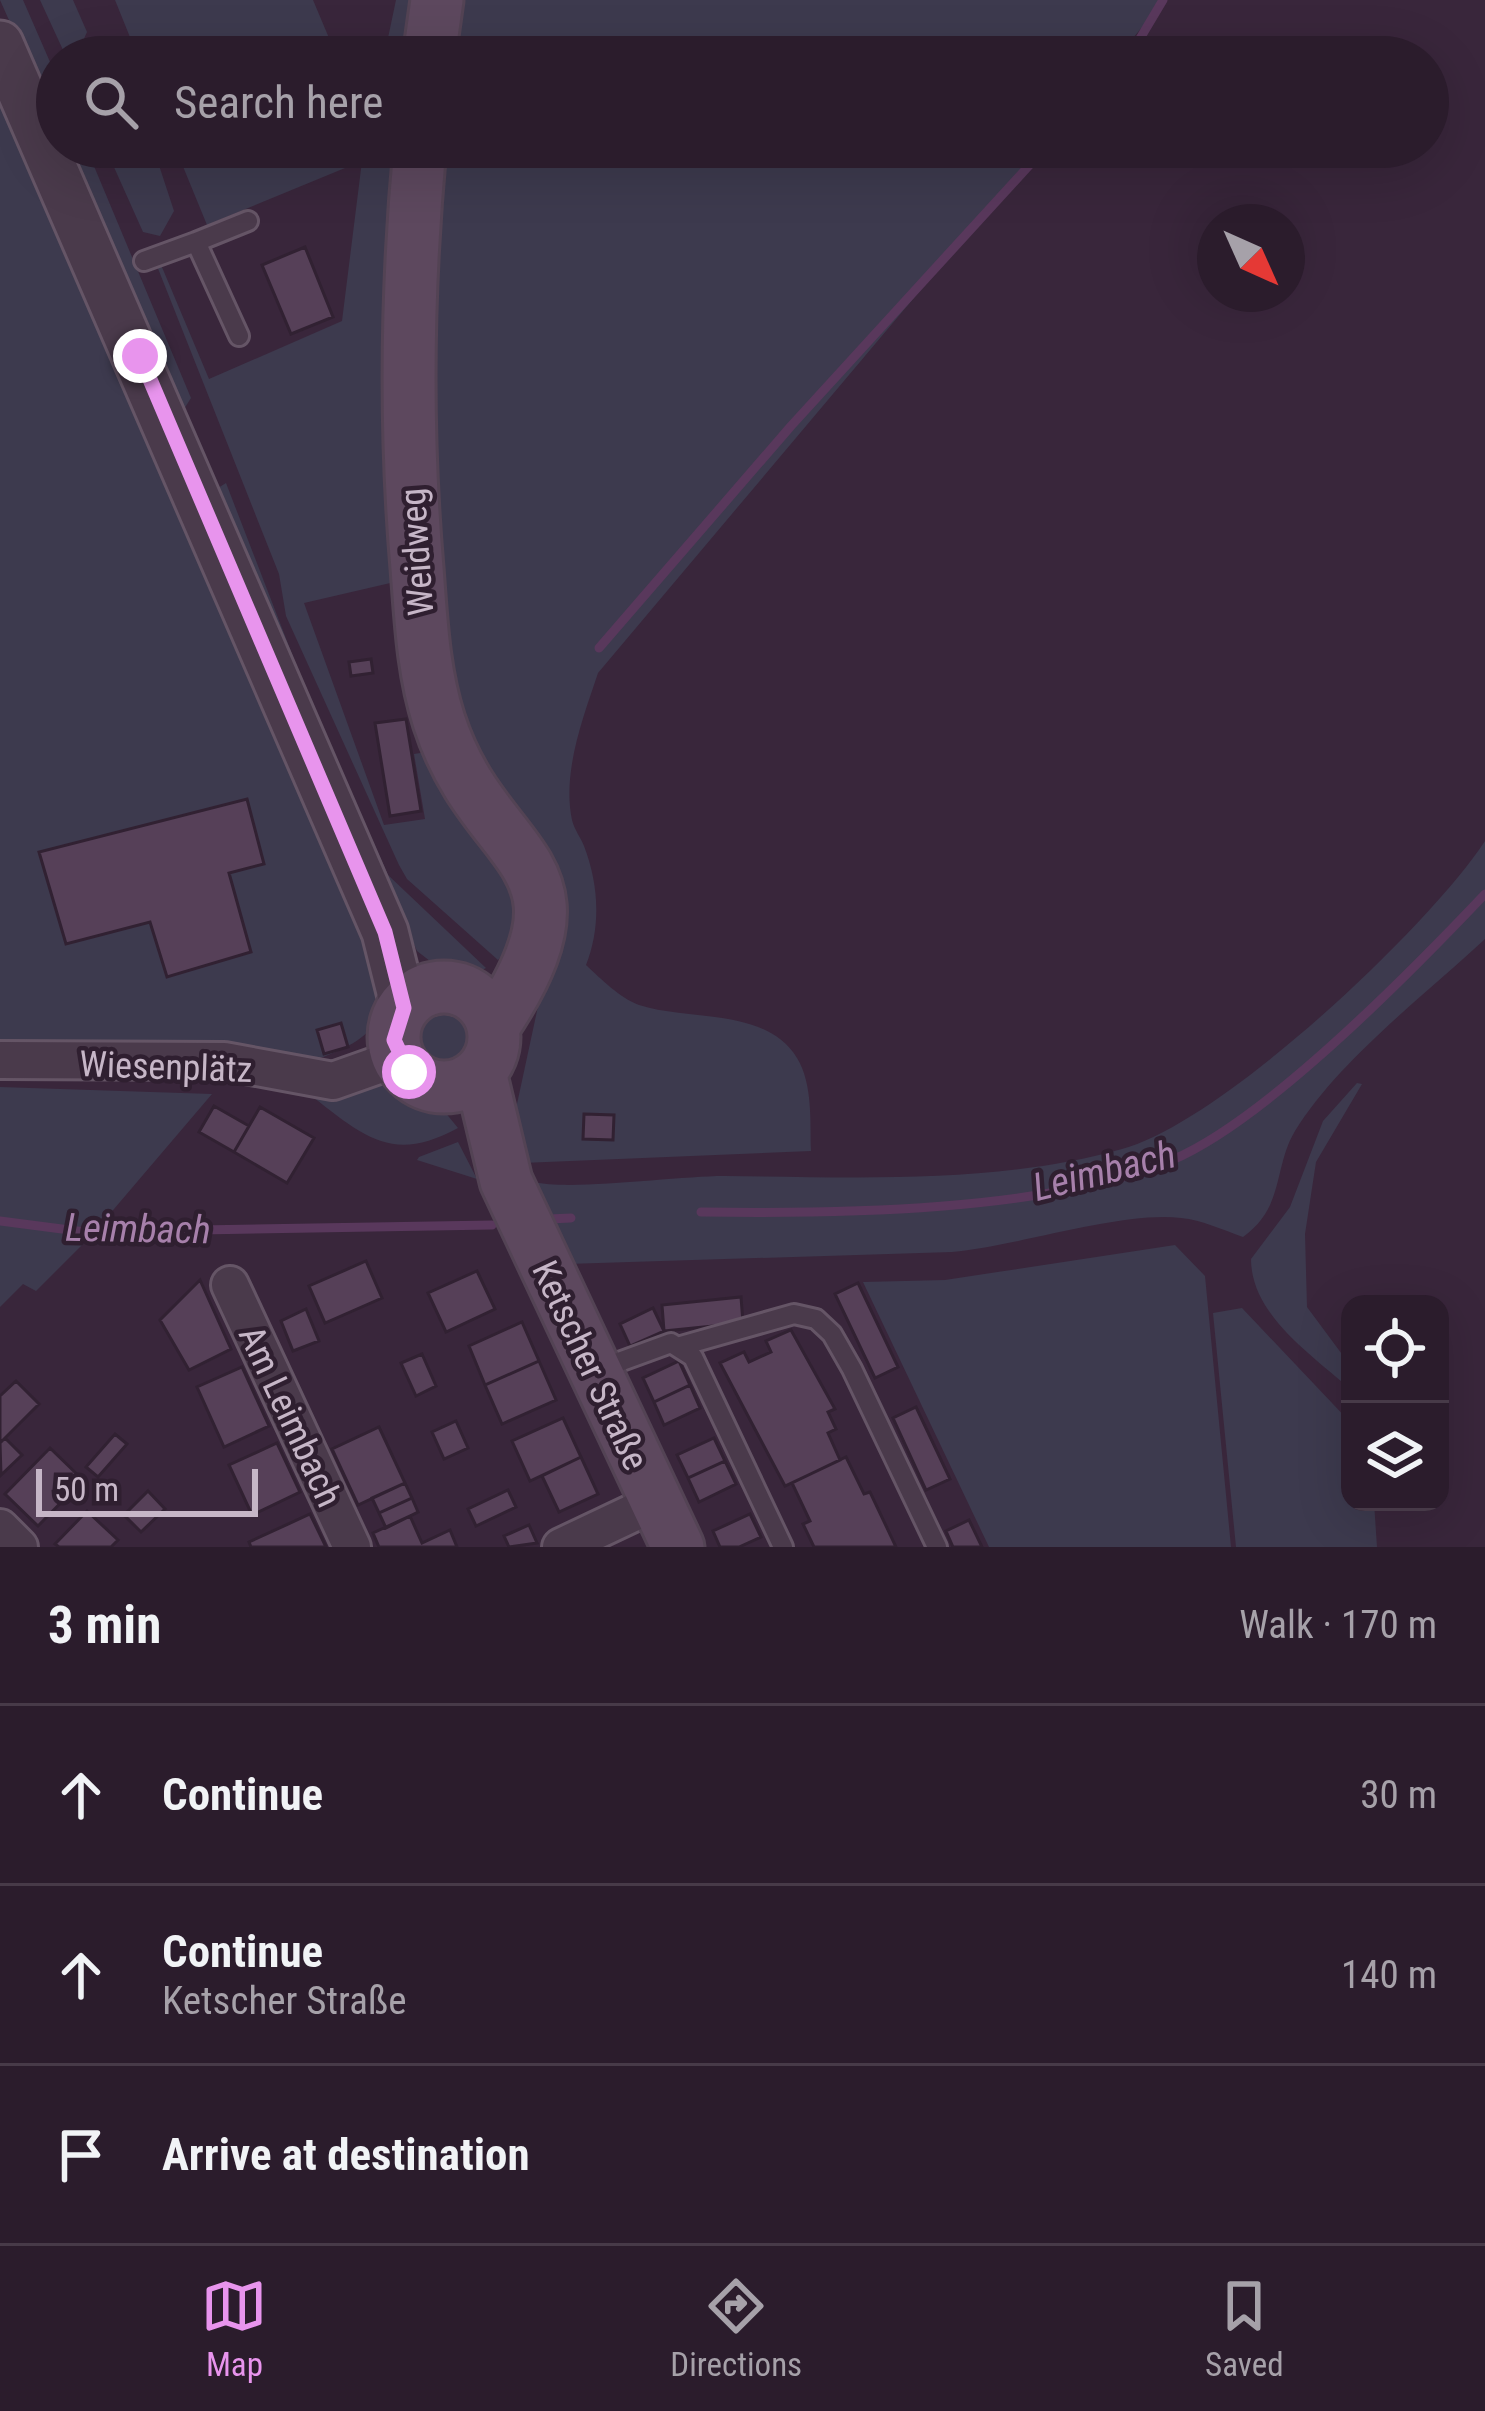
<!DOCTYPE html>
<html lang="en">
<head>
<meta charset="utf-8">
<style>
	:root { --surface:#2b1c2c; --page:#372938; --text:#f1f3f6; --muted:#a6a1a9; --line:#473a48; --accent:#e894ed }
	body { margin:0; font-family:"Roboto Condensed",sans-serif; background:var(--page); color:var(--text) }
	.controls { position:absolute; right:36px; bottom:36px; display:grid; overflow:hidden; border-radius:24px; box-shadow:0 12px 48px #0002 }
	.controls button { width:108px; height:108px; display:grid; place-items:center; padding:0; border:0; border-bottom:3px solid var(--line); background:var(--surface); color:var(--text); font:60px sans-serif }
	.compass { position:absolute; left:1197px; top:204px; width:108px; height:108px; border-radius:50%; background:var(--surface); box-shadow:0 12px 48px #0002; rotate:135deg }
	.scale { position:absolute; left:36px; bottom:30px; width:222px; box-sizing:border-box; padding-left:12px; border:6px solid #c6b6c7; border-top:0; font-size:33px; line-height:42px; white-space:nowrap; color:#c6b6c7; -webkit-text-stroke:9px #2f1f30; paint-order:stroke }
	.stop { position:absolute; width:36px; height:36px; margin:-27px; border:9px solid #e894ed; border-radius:50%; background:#fff }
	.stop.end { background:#e894ed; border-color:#fff; box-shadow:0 3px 12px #0008 }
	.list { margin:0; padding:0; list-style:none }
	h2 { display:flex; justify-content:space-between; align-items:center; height:156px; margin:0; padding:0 48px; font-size:51px }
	h2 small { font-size:39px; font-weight:400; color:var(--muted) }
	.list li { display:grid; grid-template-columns:78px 1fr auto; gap:36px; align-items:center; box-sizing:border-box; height:180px; padding:0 48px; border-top:3px solid var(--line) }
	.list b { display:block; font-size:45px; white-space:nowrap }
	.list p { margin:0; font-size:39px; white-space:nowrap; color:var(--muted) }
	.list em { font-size:39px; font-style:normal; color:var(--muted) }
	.icon { flex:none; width:66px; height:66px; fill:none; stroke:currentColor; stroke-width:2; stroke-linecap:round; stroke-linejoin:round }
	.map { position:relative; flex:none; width:1485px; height:1547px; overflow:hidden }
	.search { position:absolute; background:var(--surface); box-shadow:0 12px 48px #0002; left:36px; right:36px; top:36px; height:132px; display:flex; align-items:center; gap:30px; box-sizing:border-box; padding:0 42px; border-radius:66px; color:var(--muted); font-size:45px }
	.sheet { height:696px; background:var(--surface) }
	nav { display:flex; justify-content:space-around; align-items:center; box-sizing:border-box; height:168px; border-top:3px solid var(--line); background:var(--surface); font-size:33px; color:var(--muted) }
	nav a { display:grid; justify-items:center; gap:6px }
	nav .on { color:var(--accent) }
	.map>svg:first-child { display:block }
	.green { fill:#3d3a4e }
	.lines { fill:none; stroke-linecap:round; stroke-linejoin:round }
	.stream { stroke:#59385c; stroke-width:9 }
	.building { fill:#564058; stroke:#312132; stroke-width:3 }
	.service-casing { stroke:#655566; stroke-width:24 }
	.minor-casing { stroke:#655566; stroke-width:42 }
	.tertiary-casing { stroke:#655566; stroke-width:51 }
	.secondary-casing { stroke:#534354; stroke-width:57 }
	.service { stroke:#4a3a4b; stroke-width:18 }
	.minor { stroke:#4a3a4b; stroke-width:36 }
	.tertiary { stroke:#4a3a4b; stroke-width:45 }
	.secondary { stroke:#5d485e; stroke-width:51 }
	.route { stroke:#e894ed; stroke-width:15 }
	.labels { text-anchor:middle; stroke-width:9; stroke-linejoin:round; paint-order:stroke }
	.street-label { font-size:36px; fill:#c6b6c7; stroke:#2f1f30 }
	.water-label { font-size:39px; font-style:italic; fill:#a780ab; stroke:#2f1f30 }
</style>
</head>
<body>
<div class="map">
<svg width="1485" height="1547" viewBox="0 0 1485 1547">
	<rect width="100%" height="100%" fill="#39263b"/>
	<!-- green -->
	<path class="green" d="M0,0H23L57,78V128Z
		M40,0H73L87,32L78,52L63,50Z
		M115,0H313L337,57H138Z
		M396,0H415L407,57H384Z
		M450,0H1165L1117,57H443Z
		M0,84L362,926C389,1005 399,1032 309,1062L0,1044Z
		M65,147H86L191,398L184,409L177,405Z
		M105,147H153L174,211L160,236L143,232Z
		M175,147H399V581L304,603L384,825L425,819L414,754L433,751L522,895L510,947L498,960L407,879L399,865L286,616L279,574L157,266L159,260L209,379L342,321L362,161L207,225Z
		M433,147H1041L598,673C583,718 562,772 572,820C574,829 581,838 584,846C599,885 601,927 586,965C601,979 620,998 639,1005C687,1021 766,1007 797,1058C813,1084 810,1122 811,1151L522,1163L514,1118L540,997L533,987L550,957L463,739L433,597Z
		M226,483L307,693L388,875L486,968L468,977L448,975L417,951L217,502L218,488Z
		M1485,841V939C1425,995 1338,1061 1295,1131C1273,1168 1285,1207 1243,1237C1223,1230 1202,1220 1181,1218C1122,1211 1018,1246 952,1252L567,1264L534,1182C570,1191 678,1176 724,1176C855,1177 994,1185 1122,1149C1222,1122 1428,928 1485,841Z
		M417 1037a26 26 0 1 1 52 0a26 26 0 1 1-52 0Z
		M385,1083L440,1106L458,1128C394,1163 365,1138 313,1097Z
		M1357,1083L1362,1084L1316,1162L1305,1234L1307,1307L1350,1365V1389C1312,1355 1251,1315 1251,1259L1290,1207L1323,1121Z
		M0,1087L212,1094L91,1236L36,1291L23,1284L0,1307Z
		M458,1142L477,1179L417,1160L419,1157Z
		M1175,1245L1205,1276L1231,1547H989L863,1282L945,1280Z
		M1242,1308L1350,1422V1502H1374L1377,1547H1236L1213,1313Z"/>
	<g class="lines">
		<!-- stream -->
		<path class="stream" d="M1129,57L1163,0
			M599,648L791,426L1046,147
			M701,1212C836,1214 1048,1212 1172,1160C1267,1120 1412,971 1485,894
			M549,1219L571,1218
			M0,1221L85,1232L492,1225"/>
	</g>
	<!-- building -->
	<path class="building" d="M305,247L333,317L291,334L262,265Z
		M371,659L373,673L351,676L349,662Z
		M406,719L421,811L390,816L375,723Z
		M247,799L264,864L229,873L251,952L167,977L150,922L66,944L39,852Z
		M341,1023L348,1047L324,1054L317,1030Z
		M214,1106L249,1126L234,1152L199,1132Z
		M260,1107L314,1138L287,1183L234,1152Z
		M584,1114L614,1115L613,1140L583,1139Z
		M366,1261L382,1298L325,1323L309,1286Z
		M477,1271L495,1309L446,1332L428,1293Z
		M200,1280L231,1349L189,1370L160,1320Z
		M858,1283L898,1367L875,1378L835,1294Z
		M741,1297L743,1323L664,1331L662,1305Z
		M653,1308L664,1331L630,1346L620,1324Z
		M306,1309L319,1341L293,1351L281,1321Z
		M522,1322L539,1361L485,1385L469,1346Z
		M791,1330L835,1409L828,1412L836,1429L828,1433L840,1460L785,1486L720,1363L744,1352L749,1362L771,1352L766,1341Z
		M422,1354L436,1386L416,1396L401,1363Z
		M539,1361L556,1400L502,1424L485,1385Z
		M679,1361L690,1385L654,1402L643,1378Z
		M242,1367L269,1426L224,1447L197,1387Z
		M16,1381L39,1404L0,1443V1396Z
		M690,1385L700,1408L664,1425L654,1402Z
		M916,1407L950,1479L926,1490L893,1418Z
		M563,1418L581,1457L530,1481L512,1441Z
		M456,1421L468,1448L444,1459L432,1432Z
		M379,1427L405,1483L358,1505L332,1449Z
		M115,1434L127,1444L98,1477L86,1467Z
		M5,1438L22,1455L1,1475L0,1443Z
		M714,1438L725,1461L688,1478L677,1455Z
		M277,1443L300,1492L252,1515L229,1465Z
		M50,1448L83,1480L38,1526L5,1494Z
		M581,1457L598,1494L559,1512L542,1476Z
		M846,1457L864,1494L870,1492L896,1547H814L803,1524L810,1521L792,1483Z
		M725,1461L736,1484L699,1502L688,1478Z
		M405,1483L412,1498L379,1513L372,1498Z
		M508,1490L516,1507L476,1526L468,1509Z
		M148,1491L165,1509L141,1532L124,1515Z
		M412,1498L418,1512L386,1528L379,1513Z
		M87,1511L118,1540L111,1547H59L55,1544Z
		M310,1514L326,1547H251L249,1542Z
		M750,1514L761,1537L739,1547H720L713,1531Z
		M410,1516L422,1543L450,1530L457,1547H379L373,1533Z
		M969,1520L982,1547H953L946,1531Z
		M529,1525L537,1543L509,1547L504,1536Z"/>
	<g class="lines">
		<!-- service casing -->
		<g class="service-casing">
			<path id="service" d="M144,261L196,242
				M239,336L196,242L248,221
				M681,1346L794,1314L816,1319L832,1334L852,1369L937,1547
				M597,1370L671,1343L693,1357L783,1547"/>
		</g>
		<!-- minor casing -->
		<g class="minor-casing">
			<path id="minor" d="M0,1060L224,1061L333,1081L398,1058
				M230,1285L352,1547
				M0,1528L19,1547
				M561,1547L656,1502"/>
		</g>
		<!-- tertiary casing -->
		<g class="tertiary-casing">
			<path id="tertiary" d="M0,44L385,932L404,1008"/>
		</g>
		<!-- secondary casing -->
		<g class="secondary-casing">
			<path id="secondary" d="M429,57L437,0
				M420,147C407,287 405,427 417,568C421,620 423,671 439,721C486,867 607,856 493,1027
				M394 1037a50 50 0 1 1 100 0a50 50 0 1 1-100 0Z
				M480,1072L506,1181L678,1547"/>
		</g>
		<!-- service -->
		<use href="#service" class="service"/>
		<!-- minor -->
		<use href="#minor" class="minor"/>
		<!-- tertiary -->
		<use href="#tertiary" class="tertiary"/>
		<!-- secondary -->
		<use href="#secondary" class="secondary"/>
	</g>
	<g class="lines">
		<!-- route -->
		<path class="route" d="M140,356L385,932L404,1008L394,1040L409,1072"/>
	</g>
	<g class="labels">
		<!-- street labels -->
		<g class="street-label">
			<text transform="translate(416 552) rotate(-94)" y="13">Weidweg</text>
			<text transform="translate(166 1066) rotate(2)" y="13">Wiesenplätz</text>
			<text transform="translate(591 1365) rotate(65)" y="13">Ketscher Straße</text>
			<text transform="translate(291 1416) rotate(65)" y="13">Am Leimbach</text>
		</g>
		<!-- water labels -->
		<g class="water-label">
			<text transform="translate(1104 1170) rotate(-14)" y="14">Leimbach</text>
			<text transform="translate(138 1228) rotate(1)" y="14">Leimbach</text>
		</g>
	</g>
</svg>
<div class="controls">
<button><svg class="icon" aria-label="locate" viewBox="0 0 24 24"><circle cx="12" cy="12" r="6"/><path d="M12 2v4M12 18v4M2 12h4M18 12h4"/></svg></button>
<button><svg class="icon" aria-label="layers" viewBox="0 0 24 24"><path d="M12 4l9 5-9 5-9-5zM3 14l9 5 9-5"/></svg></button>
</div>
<svg class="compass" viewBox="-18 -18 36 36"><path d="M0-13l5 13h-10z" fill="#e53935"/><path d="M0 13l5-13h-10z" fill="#a6a1a9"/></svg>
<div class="scale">50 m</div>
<div class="stop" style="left:409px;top:1072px"></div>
<div class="stop end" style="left:140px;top:356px"></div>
<div class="search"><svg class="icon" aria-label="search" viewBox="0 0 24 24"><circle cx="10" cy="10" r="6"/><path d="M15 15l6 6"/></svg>Search here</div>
</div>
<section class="sheet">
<h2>3 min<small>Walk · 170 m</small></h2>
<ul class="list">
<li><svg class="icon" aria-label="ahead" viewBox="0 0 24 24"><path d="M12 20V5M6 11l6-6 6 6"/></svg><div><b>Continue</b></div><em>30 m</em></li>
<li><svg class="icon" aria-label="ahead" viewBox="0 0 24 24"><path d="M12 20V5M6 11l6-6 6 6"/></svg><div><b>Continue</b><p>Ketscher Straße</p></div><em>140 m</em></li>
<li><svg class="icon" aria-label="arrive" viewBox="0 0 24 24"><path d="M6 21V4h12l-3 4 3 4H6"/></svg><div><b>Arrive at destination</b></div></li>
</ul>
</section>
<nav>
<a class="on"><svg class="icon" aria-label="map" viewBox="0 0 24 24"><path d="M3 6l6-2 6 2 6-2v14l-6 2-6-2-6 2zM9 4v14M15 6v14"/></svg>Map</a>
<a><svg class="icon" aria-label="directions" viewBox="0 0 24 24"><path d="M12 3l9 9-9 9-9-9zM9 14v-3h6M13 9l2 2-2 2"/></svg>Directions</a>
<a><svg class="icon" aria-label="saved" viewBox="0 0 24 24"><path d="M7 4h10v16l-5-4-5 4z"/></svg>Saved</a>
</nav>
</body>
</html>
